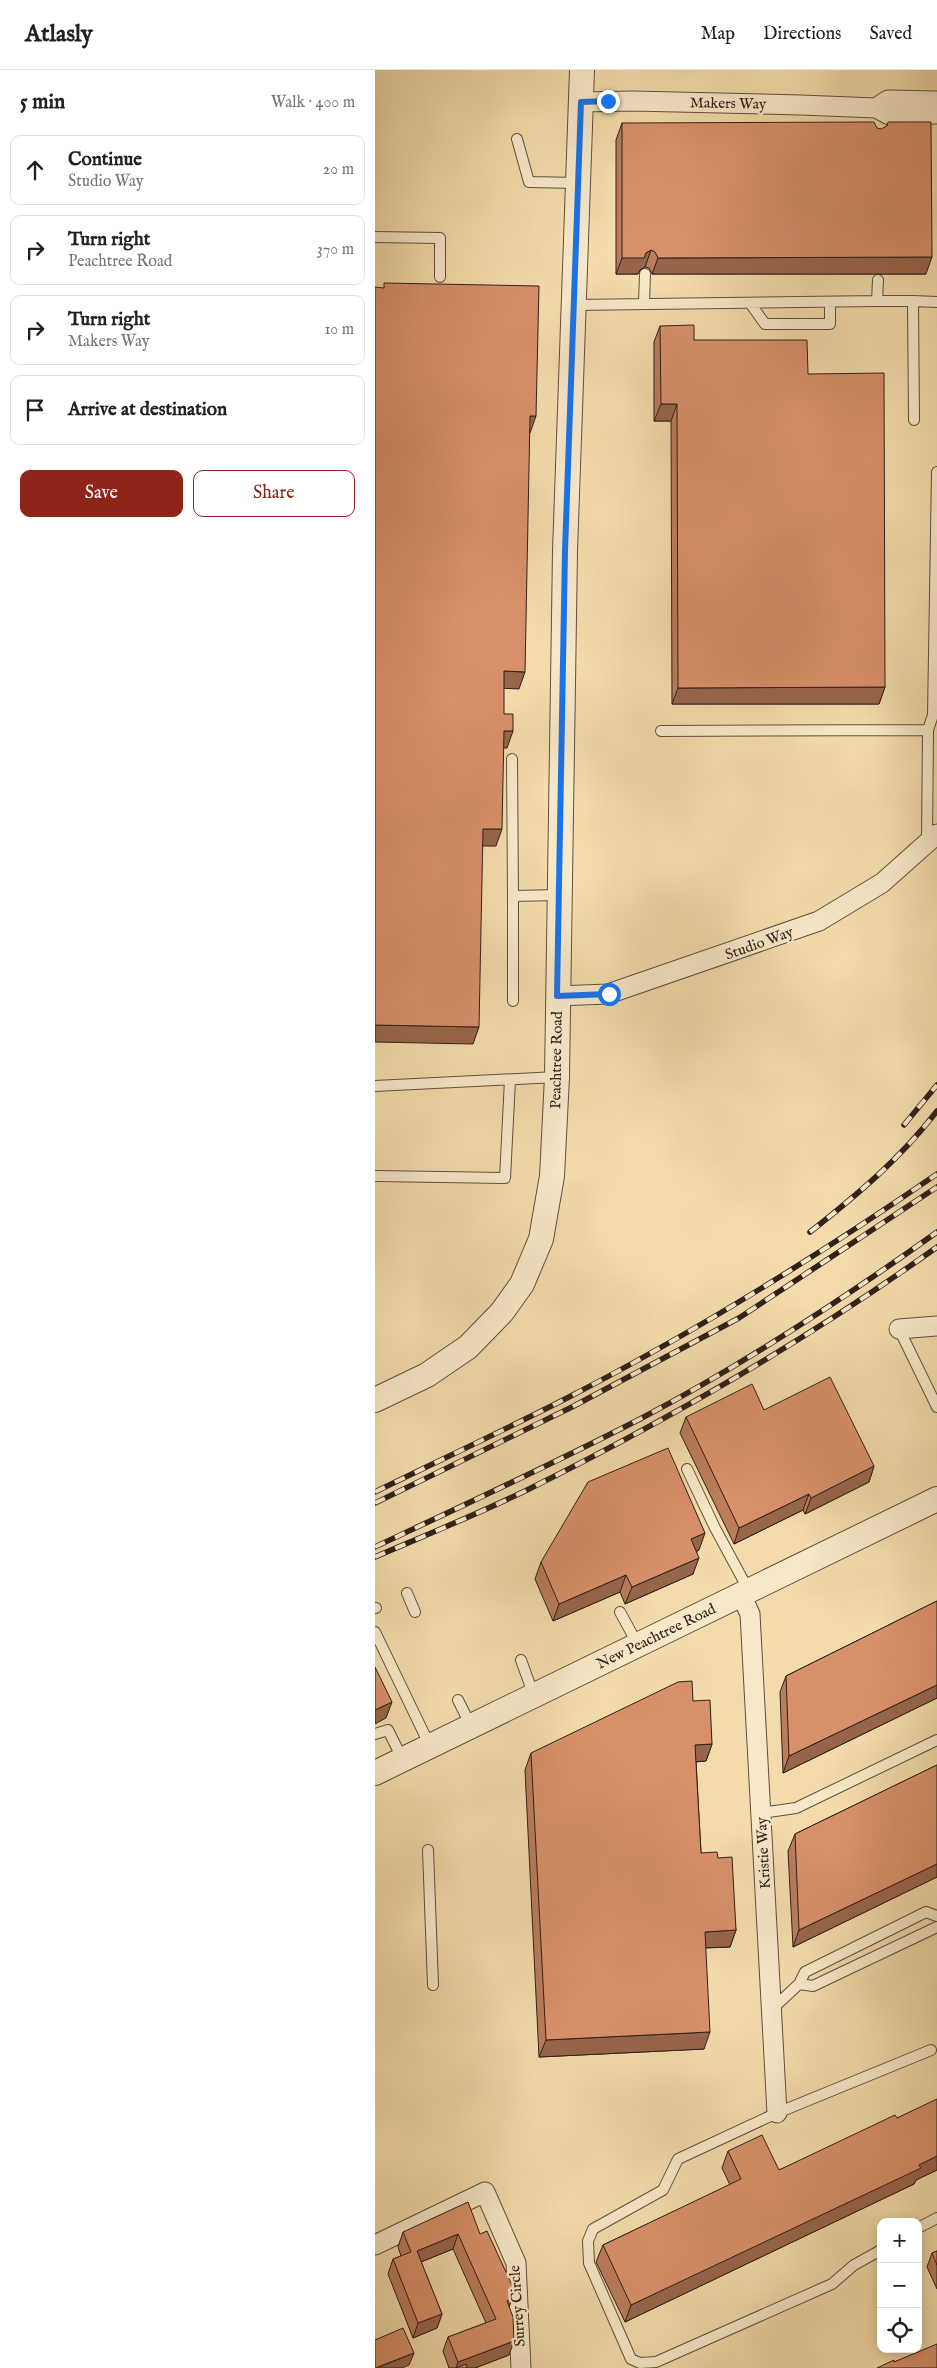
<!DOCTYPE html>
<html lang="en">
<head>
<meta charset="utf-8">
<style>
	:root { --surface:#fff; --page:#f2f2f2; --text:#202124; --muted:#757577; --line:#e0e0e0; --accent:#8f2418 }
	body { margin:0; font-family:"IM FELL English",serif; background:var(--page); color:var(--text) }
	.controls { position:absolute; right:15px; bottom:15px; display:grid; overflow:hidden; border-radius:10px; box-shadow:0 2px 12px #0003 }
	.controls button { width:45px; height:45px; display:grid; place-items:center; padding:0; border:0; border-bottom:1px solid var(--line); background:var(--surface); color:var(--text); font:25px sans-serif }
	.stop { position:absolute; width:15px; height:15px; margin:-11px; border:4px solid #1a73e8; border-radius:50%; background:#fff }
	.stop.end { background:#1a73e8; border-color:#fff; box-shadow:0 1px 5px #0008 }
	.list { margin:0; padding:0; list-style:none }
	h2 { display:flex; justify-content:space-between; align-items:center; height:65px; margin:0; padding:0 20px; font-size:21px }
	h2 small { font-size:16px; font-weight:400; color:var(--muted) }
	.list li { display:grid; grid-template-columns:32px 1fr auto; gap:15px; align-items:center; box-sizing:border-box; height:70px; margin:0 10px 10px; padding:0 10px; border:1px solid var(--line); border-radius:10px }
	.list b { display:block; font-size:19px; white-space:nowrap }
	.list p { margin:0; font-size:16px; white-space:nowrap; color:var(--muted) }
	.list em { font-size:16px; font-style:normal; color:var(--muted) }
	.actions { display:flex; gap:10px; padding:15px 20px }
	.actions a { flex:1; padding:11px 0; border:1px solid var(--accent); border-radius:10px; text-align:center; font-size:18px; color:var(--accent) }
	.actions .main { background:var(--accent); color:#fff }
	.icon { flex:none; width:28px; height:28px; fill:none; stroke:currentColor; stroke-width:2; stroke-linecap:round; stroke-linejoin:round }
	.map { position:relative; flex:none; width:562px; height:2298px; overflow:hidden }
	header { display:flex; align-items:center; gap:30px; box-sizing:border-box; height:70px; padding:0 25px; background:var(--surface); border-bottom:1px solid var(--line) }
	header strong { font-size:24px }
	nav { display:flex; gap:28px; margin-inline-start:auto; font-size:18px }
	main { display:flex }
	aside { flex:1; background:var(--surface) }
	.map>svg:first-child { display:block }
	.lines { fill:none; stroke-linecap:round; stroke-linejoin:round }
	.service-casing { stroke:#604f3e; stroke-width:12 }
	.minor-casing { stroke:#604f3e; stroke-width:21 }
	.tertiary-casing { stroke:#604f3e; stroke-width:26 }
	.service { stroke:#f7e8c8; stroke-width:10 }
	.minor { stroke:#f7e8c8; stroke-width:19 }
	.tertiary { stroke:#f7e8c8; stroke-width:24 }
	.rail-casing { stroke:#2f201a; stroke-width:5.5 }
	.rail { stroke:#f7e8c8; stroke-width:4; stroke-dasharray:11; stroke-linecap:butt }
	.wall { fill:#ba7c5b; stroke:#2f201a }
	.shaded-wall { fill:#97654a; stroke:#2f201a }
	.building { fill:#d8906a; stroke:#2f201a }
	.route { stroke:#1a73e8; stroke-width:6 }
	.labels { text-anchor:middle; stroke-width:5; stroke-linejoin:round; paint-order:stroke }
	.street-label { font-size:15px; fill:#2f201a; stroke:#f7e8c8 }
</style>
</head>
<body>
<header>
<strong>Atlasly</strong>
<nav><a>Map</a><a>Directions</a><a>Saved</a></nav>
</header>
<main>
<aside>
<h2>5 min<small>Walk · 400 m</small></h2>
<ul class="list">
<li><svg class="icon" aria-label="ahead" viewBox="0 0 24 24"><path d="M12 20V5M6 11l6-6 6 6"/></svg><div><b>Continue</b><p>Studio Way</p></div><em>20 m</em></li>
<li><svg class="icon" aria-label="right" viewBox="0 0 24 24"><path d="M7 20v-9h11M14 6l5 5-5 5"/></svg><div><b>Turn right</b><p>Peachtree Road</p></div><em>370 m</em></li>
<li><svg class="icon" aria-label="right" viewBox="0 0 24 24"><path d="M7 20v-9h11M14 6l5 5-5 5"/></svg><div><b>Turn right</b><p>Makers Way</p></div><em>10 m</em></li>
<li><svg class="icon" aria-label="arrive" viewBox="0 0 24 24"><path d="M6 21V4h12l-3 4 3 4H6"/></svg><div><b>Arrive at destination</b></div></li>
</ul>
<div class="actions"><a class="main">Save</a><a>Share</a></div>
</aside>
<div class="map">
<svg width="562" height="2298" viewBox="0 0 562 2298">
	<rect width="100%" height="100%" fill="#f3dbab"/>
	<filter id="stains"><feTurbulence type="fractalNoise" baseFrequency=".004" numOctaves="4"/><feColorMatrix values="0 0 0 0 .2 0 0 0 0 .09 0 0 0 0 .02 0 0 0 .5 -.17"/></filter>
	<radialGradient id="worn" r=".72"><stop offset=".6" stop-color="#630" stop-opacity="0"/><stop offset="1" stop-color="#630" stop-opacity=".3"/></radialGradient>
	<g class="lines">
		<!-- service casing -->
		<g class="service-casing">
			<path id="service" d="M142,69L154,112L203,113
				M0,167L65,168V207
				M502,231H538L539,350
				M538,231L562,232
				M269,233L270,204
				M375,233L390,254H455V232
				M199,235L502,231L503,210
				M286,661L553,660L558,645L562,402
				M137,689L138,826
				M552,772L553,660
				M138,931V826L184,825
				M0,1016L182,1007
				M0,1106L130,1108L135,1010
				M524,1259L562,1337
				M312,1399L340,1458L374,1521
				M32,1523L40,1542
				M0,1538H1
				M245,1542L263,1575
				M0,1562L55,1676
				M146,1590L159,1626
				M83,1630L96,1656
				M0,1664L13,1660L28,1690
				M386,1743L421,1738L562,1670
				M53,1780L58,1915
				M424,1914L438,1916L562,1857
				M397,1939L424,1914L430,1902L551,1842L562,1846
				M543,2158L562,2148
				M506,2180L479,2195L457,2214L281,2292L265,2293L256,2289L214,2193L213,2171L218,2159L288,2120L303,2089L402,2043L556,1980"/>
		</g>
		<!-- minor casing -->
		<g class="minor-casing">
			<path id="minor" d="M206,32L258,31L426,35L501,38L514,45L562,44
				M501,38L513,30L562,31
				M182,926L233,924L444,851L507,813L562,764
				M524,1259L562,1256
				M366,1525L375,1544L402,2043
				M0,2175L110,2122L141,2193L146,2298"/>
		</g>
		<!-- tertiary casing -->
		<g class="tertiary-casing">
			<path id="tertiary" d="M0,1330L52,1305L93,1277L127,1242L147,1214L166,1169L177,1106L182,1007L190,481L207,0
				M0,1703L562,1429"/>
		</g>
		<!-- service -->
		<use href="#service" class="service"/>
		<!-- minor -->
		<use href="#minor" class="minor"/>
		<!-- tertiary -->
		<use href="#tertiary" class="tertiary"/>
		<!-- rail casing -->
		<g class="rail-casing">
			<path id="rail" d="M529,1055L562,1015
				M435,1162C482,1125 525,1089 562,1041
				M0,1422C65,1390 130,1360 194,1327C322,1261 444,1185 562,1104
				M0,1433L197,1337L364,1248L562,1117
				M0,1477C89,1435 178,1394 265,1349C369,1294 467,1230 562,1162
				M0,1487C51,1465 103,1444 152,1420C295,1349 432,1270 562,1177"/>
		</g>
		<!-- rail -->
		<use href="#rail" class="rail"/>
	</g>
	<!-- wall -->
	<path class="wall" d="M247,53L551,204H277L274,198L270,197L265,200L263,204H241V70Z
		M285,256L319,270L433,304L510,617L504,634H297L296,351H279V272Z
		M389,1340L499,1396L494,1412L430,1444L428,1440L359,1474L305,1363L311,1347Z
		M324,1480L322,1481L318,1504L250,1534L245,1522L178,1551L160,1509L166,1492Z
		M562,1531V1628L408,1703L405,1622L411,1606Z
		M318,1631L337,1674L331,1691L321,1692L326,1783L343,1788L361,1860L355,1877L330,1878L329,1979L164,1987L150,1700L156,1683Z
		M562,1695V1807L418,1877L413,1781L420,1764Z
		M522,2048L562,2100L541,2110L539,2114L250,2252L221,2192L228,2175L355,2115L347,2098L353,2081L404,2100Z
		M28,2162L105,2164L137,2228L134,2237V2285L100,2298H74L68,2281L73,2267L111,2253L78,2179L46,2192L67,2244L62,2258L38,2268L13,2204L18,2189L26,2186L23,2177Z
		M562,2181V2219L552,2197L557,2183Z"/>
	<!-- shaded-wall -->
	<path class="shaded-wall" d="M276,180L270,197L265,200L263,204H241L247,188L271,183Z
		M557,187L551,204H277L283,188Z
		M286,334H302L296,351H279Z
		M155,346H161L155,363H149Z
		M129,601L150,602L144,619L123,618Z
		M510,617L504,634H297L303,618Z
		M129,661H138L132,678H123Z
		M108,759H127L121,776H102Z
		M0,955L104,957L98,974L0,972Z
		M499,1396L494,1412L430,1444L436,1428Z
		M434,1424L428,1440L359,1474L364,1458Z
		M330,1463L324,1480L310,1486L316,1469Z
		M324,1488L318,1504L250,1534L257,1517Z
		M251,1505L245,1522L178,1551L184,1534Z
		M562,1615V1628L408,1703L414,1686Z
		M17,1632L11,1648L0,1654V1640Z
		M337,1674L331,1691L314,1692L320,1675Z
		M562,1794V1807L418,1877L424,1860Z
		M361,1860L355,1877L323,1878L330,1862Z
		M335,1962L329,1979L164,1987L171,1970Z
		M562,2086V2100L541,2110L539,2114L250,2252L256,2235Z
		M83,2164L78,2179L36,2196L42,2181Z
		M137,2228L132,2243V2231Z
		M67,2244L62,2258L38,2268L43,2253Z
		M139,2271L134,2285L100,2298H81L83,2292Z
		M39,2283L34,2295L27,2298H2Z"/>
	<!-- building -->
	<path class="building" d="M499,52L502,58L506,59L512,56L513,52H556L557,187L283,188L280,182L276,180L271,183L269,188H247V53Z
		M9,213L164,216L161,346H155L150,602L129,601V644H138V661H129L127,759H108L104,957L0,955V217L9,218Z
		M319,255V270H432L433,304L509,303L510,617L303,618L302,334H286L285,256Z
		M455,1307L499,1396L436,1428L434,1424L364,1458L311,1347L377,1314L389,1340Z
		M293,1378L330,1463L316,1469L324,1488L257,1517L251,1505L184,1534L166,1492L213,1412Z
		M562,1531V1615L414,1686L411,1606Z
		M0,1597L17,1632L0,1640Z
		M317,1611L318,1631L335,1630L337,1674L320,1675L326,1783L342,1782L343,1788L357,1787L361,1860L330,1862L335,1962L171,1970L156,1683L303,1612Z
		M562,1695V1794L424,1860L420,1764Z
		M562,2029V2086L544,2095L546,2098L256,2235L228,2175L366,2109L353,2081L387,2065L404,2100L520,2045L522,2048Z
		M93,2132L105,2164L112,2161L137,2215V2228L132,2231L138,2247L139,2271L83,2292L73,2267L121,2249L83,2164L42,2181L67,2244L43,2253L18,2189L36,2182L28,2162Z
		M562,2181V2195L557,2183Z
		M28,2258L39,2283L0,2298V2270Z
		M562,2274V2298H502L519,2290V2292Z
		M91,2294L92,2298H81Z"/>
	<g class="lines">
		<!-- route -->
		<path class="route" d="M233,31L206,32L190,481L182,926L234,924"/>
	</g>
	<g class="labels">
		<!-- street labels -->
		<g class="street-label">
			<text transform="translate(353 33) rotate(1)" y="5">Makers Way</text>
			<text transform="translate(384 873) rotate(-20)" y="5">Studio Way</text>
			<text transform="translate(181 990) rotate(-89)" y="5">Peachtree Road</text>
			<text transform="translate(281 1566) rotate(-26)" y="5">New Peachtree Road</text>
			<text transform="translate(388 1783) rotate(-93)" y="5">Kristie Way</text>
			<text transform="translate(142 2236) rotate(-94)" y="5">Surrey Circle</text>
		</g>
	</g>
	<rect width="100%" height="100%" filter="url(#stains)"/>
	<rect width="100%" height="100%" fill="url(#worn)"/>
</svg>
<div class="controls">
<button>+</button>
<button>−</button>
<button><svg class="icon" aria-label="locate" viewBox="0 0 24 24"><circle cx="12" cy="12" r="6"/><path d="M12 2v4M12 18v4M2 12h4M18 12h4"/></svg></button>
</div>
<div class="stop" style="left:234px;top:924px"></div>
<div class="stop end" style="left:233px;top:31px"></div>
</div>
</main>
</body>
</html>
